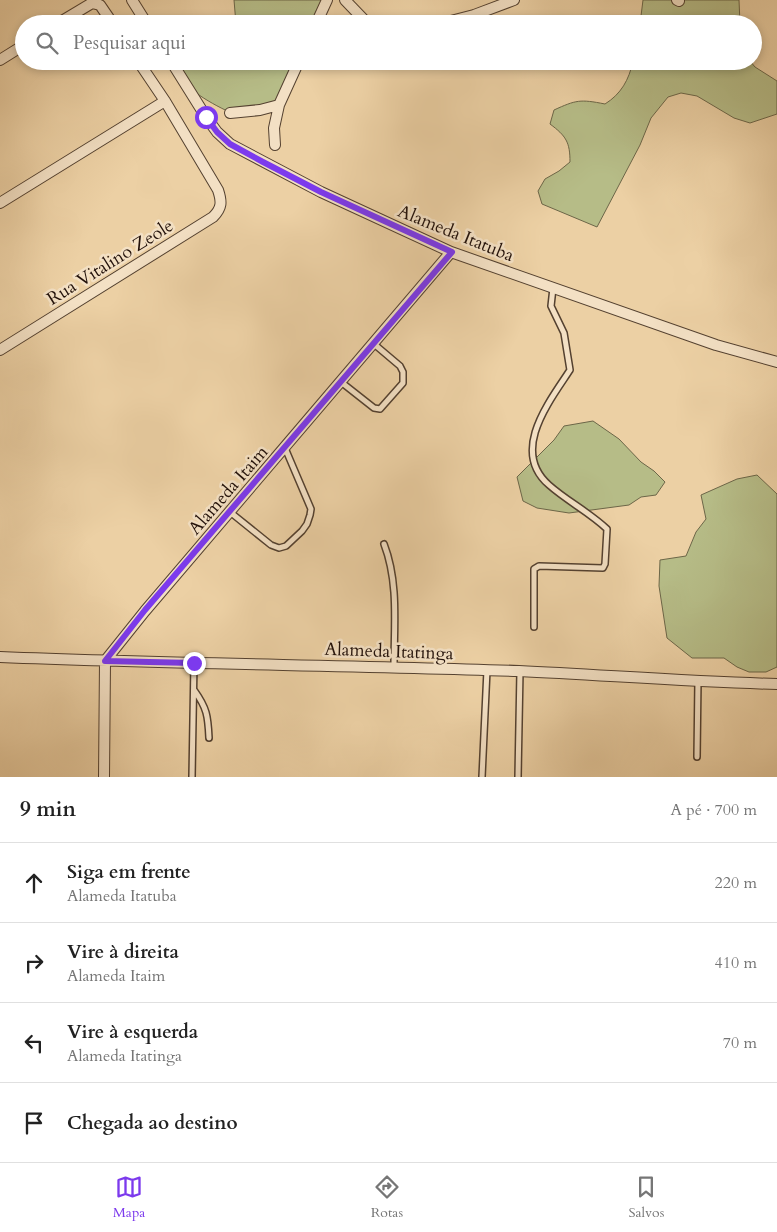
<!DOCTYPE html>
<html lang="pt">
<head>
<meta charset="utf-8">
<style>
	:root { --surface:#fff; --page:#f2f2f2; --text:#222; --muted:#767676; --line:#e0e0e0; --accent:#7c3aed }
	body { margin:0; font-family:Cardo,serif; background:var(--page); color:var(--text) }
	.stop { position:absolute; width:15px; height:15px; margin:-11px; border:4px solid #7c3aed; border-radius:50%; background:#fff }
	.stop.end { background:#7c3aed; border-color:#fff; box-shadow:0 1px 5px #0008 }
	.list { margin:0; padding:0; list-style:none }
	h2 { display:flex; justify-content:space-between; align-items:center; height:65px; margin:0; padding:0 20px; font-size:21px }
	h2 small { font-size:16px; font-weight:400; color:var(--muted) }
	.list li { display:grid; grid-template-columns:32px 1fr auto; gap:15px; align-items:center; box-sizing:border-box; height:80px; padding:0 20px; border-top:1px solid var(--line) }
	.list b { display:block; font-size:19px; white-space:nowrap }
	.list p { margin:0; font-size:16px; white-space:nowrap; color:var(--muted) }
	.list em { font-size:16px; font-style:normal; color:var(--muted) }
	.icon { flex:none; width:28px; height:28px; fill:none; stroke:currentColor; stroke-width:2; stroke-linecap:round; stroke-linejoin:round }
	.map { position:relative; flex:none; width:777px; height:777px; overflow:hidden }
	.search { position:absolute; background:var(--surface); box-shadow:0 2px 8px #0003; left:15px; right:15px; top:15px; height:55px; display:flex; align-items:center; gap:12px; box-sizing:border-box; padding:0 18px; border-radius:28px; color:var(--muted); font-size:19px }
	.sheet { height:385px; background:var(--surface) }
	nav { display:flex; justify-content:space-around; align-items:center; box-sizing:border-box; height:70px; border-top:1px solid var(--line); background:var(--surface); font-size:14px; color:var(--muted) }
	nav a { display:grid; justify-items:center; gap:2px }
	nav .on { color:var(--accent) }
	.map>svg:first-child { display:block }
	.green { fill:#b6bc87; stroke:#6c6648 }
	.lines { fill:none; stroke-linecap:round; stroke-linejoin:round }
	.service-casing { stroke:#544130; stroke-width:8 }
	.minor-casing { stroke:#544130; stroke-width:12 }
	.service { stroke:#f3e0c4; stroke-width:5 }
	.minor { stroke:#f3e0c4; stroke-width:10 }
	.route { stroke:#7c3aed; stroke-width:6 }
	.labels { text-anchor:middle; stroke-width:5; stroke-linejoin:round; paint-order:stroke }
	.street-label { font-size:18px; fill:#22110a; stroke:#f3e0c4 }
</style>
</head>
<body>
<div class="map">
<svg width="777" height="777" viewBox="0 0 777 777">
	<rect width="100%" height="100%" fill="#ecd0a4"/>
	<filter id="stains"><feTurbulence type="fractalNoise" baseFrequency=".004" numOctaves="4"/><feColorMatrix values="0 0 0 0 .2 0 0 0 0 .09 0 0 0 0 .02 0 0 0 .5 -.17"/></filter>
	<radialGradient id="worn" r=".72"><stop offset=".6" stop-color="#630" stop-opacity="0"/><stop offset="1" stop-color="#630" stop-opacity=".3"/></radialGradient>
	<!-- green -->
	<path class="green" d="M234,0H325L320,24H236Z
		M643,0H739L740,24H640Z
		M179,61H207L215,67L228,64L229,61H303L282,94L272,104L236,115C220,108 185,91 179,73C178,70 179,65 179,61Z
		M633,61H750L755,67L777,81V114L750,123L734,118L697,96L681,93L668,97L651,118L640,145L597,227L542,204L538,191L545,179L559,171L570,162C570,142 566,136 550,124L554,110C576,100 580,99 605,104C621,94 629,80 633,61Z
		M593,421L619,439L641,462L654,471L665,482L656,495L641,497L629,505L569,513L537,508L523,501L517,477L554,440L564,426Z
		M757,475L777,494V667L766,672H749L737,667L724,658H692L667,638L659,586L660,560L686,556L696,532L706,519L701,495L737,479Z"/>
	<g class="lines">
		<!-- service casing -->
		<g class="service-casing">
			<path id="service" d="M341,382L374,408L380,409L403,383V372L400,366L374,344
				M230,512L271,545L279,548L286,546L302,531L307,524L310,515L311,509L285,448
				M384,544C399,583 394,626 394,667
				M534,627V569L539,566L603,568L605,564L607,529C589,512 567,501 549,485C510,451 549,402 570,370L564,333L551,306L553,288
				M194,690C207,708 208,716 209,738
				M697,757L698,680
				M192,777L194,663
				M482,777L487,670
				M518,777L520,671"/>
		</g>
		<!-- minor casing -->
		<g class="minor-casing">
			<path id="minor" d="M132,0L147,24
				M345,0L368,24
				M677,0L679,1
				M57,24L92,3L100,5L113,24
				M316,24L327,0
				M439,24L474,15L514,0
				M0,60L24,45
				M171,61L206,117L217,132L230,144L321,192L451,252L716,345L777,362
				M230,113L260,110L279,105L299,61
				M275,145L274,128L279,105
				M0,203L165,101
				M0,350L213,217C222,208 222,202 218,190L165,101L138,61
				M0,657C173,664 346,665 519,671C605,675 691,682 777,684
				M104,777L105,661L145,611L451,252"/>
		</g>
		<!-- service -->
		<use href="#service" class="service"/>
		<!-- minor -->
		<use href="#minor" class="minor"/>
	</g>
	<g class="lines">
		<!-- route -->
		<path class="route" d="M194,663L105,661L145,610L452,252L321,192L263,162L230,144L217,132L206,117"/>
	</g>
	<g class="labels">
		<!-- street labels -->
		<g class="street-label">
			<text transform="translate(456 233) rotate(22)" y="6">Alameda Itatuba</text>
			<text transform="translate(110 262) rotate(-32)" y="6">Rua Vitalino Zeole</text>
			<text transform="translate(228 490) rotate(-49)" y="6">Alameda Itaim</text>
			<text transform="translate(389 651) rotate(2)" y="6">Alameda Itatinga</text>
		</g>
	</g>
	<rect width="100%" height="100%" filter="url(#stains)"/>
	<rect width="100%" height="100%" fill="url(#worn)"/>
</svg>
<div class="stop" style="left:206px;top:117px"></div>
<div class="stop end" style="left:194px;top:663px"></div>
<div class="search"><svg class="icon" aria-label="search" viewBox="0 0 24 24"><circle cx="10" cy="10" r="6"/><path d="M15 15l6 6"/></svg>Pesquisar aqui</div>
</div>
<section class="sheet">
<h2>9 min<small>A pé · 700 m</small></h2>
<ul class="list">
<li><svg class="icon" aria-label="ahead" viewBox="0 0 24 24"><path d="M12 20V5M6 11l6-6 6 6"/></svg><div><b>Siga em frente</b><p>Alameda Itatuba</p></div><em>220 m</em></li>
<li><svg class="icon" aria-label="right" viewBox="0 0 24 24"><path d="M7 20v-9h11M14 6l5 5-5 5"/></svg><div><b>Vire à direita</b><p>Alameda Itaim</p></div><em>410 m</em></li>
<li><svg class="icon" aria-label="left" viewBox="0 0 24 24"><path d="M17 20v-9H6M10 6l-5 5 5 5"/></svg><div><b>Vire à esquerda</b><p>Alameda Itatinga</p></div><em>70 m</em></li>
<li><svg class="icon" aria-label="arrive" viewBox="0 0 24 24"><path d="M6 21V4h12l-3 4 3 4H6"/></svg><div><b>Chegada ao destino</b></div></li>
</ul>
</section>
<nav>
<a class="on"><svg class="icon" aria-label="map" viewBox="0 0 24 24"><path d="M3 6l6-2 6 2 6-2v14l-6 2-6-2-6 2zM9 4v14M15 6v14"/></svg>Mapa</a>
<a><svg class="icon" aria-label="directions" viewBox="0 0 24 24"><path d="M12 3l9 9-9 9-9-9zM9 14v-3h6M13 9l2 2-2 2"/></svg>Rotas</a>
<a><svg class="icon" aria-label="saved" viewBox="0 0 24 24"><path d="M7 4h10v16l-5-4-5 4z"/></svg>Salvos</a>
</nav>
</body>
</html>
